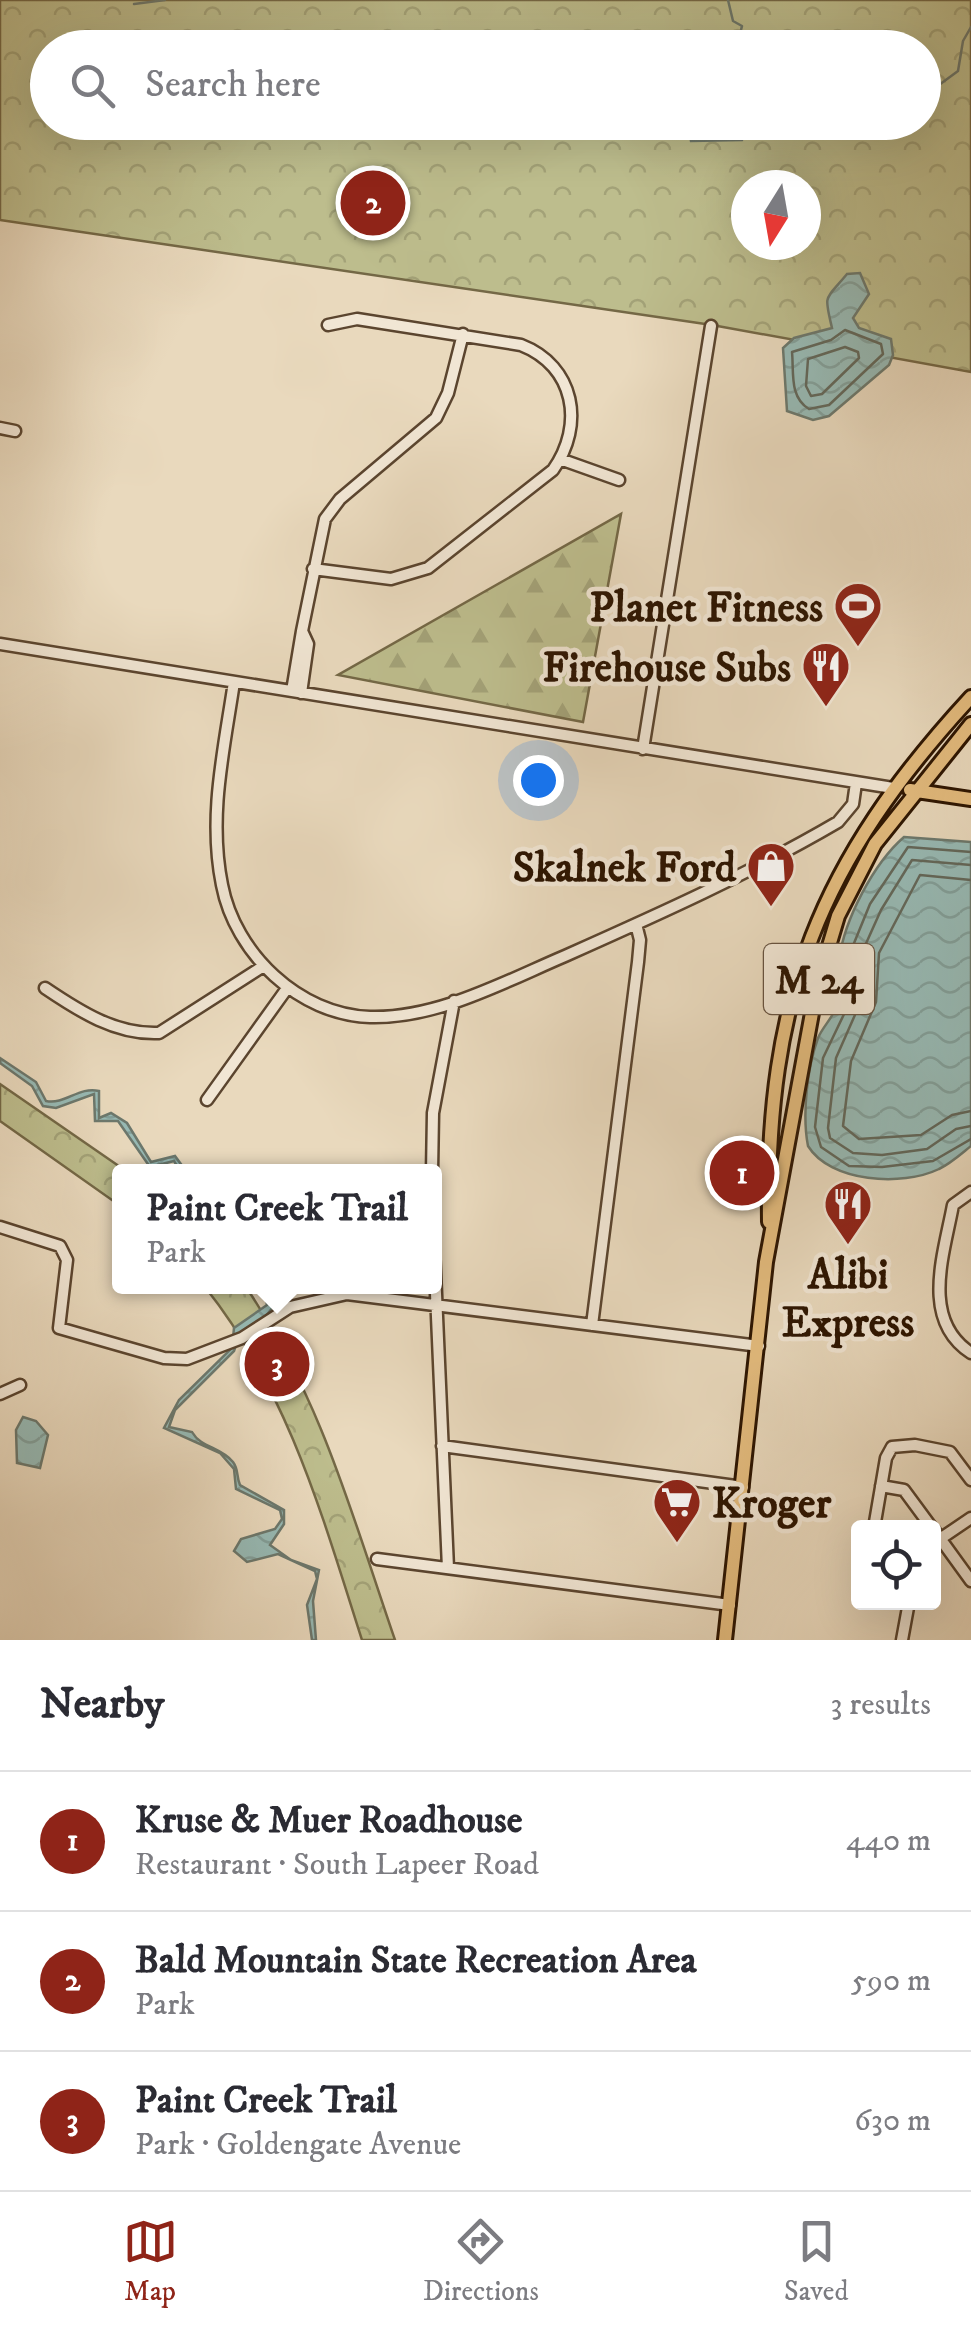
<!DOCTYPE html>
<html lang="en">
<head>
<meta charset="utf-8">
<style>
	:root { --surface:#fff; --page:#f2f2f3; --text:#2b2b33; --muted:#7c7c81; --line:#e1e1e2; --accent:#8f2418 }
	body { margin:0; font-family:"IM FELL DW Pica",serif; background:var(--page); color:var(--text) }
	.controls { position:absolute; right:30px; bottom:30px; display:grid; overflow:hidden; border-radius:10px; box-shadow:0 10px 40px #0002 }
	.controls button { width:90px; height:90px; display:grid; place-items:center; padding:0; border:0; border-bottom:2px solid var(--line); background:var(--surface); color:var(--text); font:50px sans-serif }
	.compass { position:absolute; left:731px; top:170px; width:90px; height:90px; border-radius:50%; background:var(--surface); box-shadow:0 10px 40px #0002; rotate:191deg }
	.you { position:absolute; left:538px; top:780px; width:35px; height:35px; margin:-25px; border:8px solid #fff; border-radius:50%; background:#1a73e8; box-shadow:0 0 0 15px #1a73e833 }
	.badge { display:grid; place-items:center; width:65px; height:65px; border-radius:50%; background:var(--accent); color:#fff; font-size:32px; font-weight:700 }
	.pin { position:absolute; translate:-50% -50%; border:5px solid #fff; box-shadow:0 2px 10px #0006 }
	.popup { position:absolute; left:112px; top:1164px; width:330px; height:130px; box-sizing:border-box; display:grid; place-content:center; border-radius:10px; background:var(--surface); filter:drop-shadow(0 2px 8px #0005); font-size:32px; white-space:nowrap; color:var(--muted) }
	.popup b { font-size:38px; color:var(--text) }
	.popup::after { content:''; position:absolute; left:50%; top:100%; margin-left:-20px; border:20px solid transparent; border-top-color:var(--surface) }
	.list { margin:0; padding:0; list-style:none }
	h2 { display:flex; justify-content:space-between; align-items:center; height:130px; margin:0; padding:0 40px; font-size:42px }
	h2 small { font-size:32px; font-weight:400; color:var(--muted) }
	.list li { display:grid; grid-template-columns:65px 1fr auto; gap:30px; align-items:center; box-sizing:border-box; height:140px; padding:0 40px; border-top:2px solid var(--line) }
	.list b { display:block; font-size:38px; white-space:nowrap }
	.list p { margin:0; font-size:32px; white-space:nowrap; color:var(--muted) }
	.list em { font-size:32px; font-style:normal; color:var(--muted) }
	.icon { flex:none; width:55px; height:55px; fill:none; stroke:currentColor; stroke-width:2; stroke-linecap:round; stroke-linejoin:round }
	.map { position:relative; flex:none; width:971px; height:1640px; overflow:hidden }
	.search { position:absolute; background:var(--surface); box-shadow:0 10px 40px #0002; left:30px; right:30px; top:30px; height:110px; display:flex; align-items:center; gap:25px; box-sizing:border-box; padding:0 35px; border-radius:55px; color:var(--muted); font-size:38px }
	.sheet { height:550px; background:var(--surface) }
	nav { display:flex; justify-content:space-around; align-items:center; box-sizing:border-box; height:140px; border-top:2px solid var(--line); background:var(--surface); font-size:28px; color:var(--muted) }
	nav a { display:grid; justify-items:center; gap:5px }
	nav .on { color:var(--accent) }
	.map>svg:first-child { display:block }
	.forest { fill:url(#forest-firs); stroke:#746846; stroke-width:2.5 }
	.park { fill:url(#park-crowns); stroke:#746846; stroke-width:2.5; fill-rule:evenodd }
	.water { fill:url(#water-waves); stroke:#6c786d; stroke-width:2.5 }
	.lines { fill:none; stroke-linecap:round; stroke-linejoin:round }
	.shore { stroke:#62675a; stroke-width:2.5 }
	.stream { stroke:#6c786d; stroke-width:2.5 }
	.minor-casing { stroke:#5b452f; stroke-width:15 }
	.major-casing { stroke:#2c1400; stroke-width:18 }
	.minor { stroke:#f1e6d4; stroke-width:10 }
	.major { stroke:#e4bc7e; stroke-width:12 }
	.labels { text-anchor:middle; stroke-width:9; stroke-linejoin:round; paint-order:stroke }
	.shield { fill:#f1e6d4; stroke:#675340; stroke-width:2.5 }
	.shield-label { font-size:40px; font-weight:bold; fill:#2c1400 }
	.poi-label { font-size:42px; font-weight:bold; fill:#2c1400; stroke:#f1e6d4; text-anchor:end }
</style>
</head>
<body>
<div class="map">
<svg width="971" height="1640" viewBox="0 0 971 1640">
	<defs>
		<pattern id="forest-firs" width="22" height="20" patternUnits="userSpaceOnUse" patternTransform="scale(2.5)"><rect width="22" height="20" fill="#bdbd8d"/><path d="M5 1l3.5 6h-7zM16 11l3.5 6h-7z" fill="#a3a278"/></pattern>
		<pattern id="park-crowns" width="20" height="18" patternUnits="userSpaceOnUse" patternTransform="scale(2.5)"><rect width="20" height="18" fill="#bdbd8d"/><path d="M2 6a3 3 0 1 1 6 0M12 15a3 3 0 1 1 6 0" fill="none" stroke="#a3a278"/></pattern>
		<pattern id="water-waves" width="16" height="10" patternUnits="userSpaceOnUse" patternTransform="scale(2.5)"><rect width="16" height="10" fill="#97bab5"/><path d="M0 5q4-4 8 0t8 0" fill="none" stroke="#829f9a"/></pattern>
	</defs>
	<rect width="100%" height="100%" fill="#e9d9bd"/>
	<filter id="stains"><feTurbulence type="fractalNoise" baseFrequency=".002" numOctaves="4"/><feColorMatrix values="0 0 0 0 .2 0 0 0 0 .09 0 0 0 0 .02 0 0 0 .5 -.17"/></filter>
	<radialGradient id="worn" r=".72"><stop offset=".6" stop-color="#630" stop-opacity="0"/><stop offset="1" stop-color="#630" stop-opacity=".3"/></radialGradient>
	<!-- forest -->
	<path class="forest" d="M621,514L583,722L338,675Z"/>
	<!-- park -->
	<path class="park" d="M0,0H971V372L712,325L0,220ZM48,48H924V122H48ZM746,185H806V245H746Z
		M0,1084L126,1171L120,1172L119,1205L0,1121Z
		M205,1287H246C322,1401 351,1512 395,1640H362C322,1515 288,1391 205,1287Z"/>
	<!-- water -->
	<path class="water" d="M688,123H750L742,140L691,141Z
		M860,273L869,294L853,318L859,328L891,339L893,355L889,365L829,416L813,420L787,411L783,348L794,338L832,328C824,293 824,302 847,274Z
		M904,837L971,842V1146C961,1154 950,1164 939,1169C902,1187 830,1182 808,1146C802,1115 807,1068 818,1038C823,1026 833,1018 837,1005C841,990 836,975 839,959C845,919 873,864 904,837Z
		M0,1058L36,1082L46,1101C65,1105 79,1086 99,1091V1118L111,1113L127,1123L151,1162L175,1156L186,1171H180L174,1161L150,1167L118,1121H95L94,1094L56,1108L43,1106L32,1086L0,1063Z
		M237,1287H275L278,1301L265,1317L240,1333L234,1351L175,1410L169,1427L192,1432C201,1448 221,1447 233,1462C239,1470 236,1476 240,1485L284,1510V1524L270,1545L291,1560L319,1570L313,1601L316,1640H312L307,1605L317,1579L315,1571L278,1554L247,1562L234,1551L241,1539L275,1529L282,1519L280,1510L236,1489L234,1469L220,1453L164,1428L179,1400L232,1348L234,1328L267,1305L265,1291Z
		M23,1417L36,1421L48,1435L40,1468L17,1463L16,1430Z"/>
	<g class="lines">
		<!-- shore -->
		<path class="shore" d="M845,330L881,344L883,354L829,405L809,409C789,397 794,372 792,352L831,340Z
			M845,347L858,352L859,358L822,394L811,396L806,386L808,359Z
			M971,852L908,847L870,904L850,953L846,1010L823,1058L815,1127L821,1147L849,1166L882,1167L933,1161L971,1139
			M971,865L912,860L881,910L864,948L859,976L862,999L836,1058L828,1128L830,1138L853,1153L882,1155L927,1149L956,1129L971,1126
			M971,880L920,875L879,953L876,1002L851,1061L843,1126L859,1139L921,1135L952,1115L971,1111"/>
		<!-- stream -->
		<path class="stream" d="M728,0L733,21L742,26L740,34L757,41
			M134,4L165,0
			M759,42L767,47
			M770,48H782
			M924,96L958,71L963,41L971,27
			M856,122L870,132L886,122"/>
		<!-- minor casing -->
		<g class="minor-casing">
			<path id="minor" d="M0,428L15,431
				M560,459L619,480
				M313,569L391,579L428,568L553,470C585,425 575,366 521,345L357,319L328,325
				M302,631L325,519L340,499L436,418L448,393L463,334
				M0,644L893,788
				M234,682C224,750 208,816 222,885C235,953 299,1015 370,1017C437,1019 506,981 565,956C657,915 751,873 838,822L853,804L856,783
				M292,691L302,631L308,644L301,693
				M643,749L711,326
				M45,988C79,1011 116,1035 159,1033L262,967
				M207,1100L288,987
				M432,1172L433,1113L454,1001
				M971,1192L953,1205C944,1254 920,1320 971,1353
				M0,1227L60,1246L67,1260L59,1328L164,1358L187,1359L242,1338L290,1307L347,1294L759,1346
				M434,1248L448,1568
				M592,1325L638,962L640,940L636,924
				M0,1394L20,1385
				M442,1446L743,1487
				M881,1486L904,1490L932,1528
				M874,1528L886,1458L892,1447L915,1445L950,1452L971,1480
				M934,1530L971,1581
				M934,1543L971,1518
				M377,1559L730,1605
				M902,1640L909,1602"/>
		</g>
		<!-- major casing -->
		<g class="major-casing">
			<path id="major" d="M910,790L971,799
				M769,1222C766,997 819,862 971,697
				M725,1640L766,1262L817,986L838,916L875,844L971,724"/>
		</g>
		<!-- minor -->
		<use href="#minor" class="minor"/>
		<!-- major -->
		<use href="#major" class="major"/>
	</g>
	<!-- icons -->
	<defs>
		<g id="stadium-pin" transform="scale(2.5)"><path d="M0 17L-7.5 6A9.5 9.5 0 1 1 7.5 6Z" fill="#8f2418" stroke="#f1e6d4"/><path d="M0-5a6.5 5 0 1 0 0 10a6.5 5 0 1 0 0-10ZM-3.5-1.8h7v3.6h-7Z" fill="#fff"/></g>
		<g id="restaurant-pin" transform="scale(2.5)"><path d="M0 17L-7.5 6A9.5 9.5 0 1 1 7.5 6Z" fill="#8f2418" stroke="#f1e6d4"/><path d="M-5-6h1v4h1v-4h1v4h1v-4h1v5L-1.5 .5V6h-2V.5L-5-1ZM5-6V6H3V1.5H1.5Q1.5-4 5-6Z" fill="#fff"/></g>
		<g id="shop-pin" transform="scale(2.5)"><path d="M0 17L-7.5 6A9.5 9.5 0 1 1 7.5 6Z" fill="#8f2418" stroke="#f1e6d4"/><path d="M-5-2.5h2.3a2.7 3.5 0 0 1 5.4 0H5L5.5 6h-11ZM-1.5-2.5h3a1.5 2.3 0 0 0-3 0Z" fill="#fff"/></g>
		<g id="supermarket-pin" transform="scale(2.5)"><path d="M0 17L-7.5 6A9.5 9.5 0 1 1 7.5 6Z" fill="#8f2418" stroke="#f1e6d4"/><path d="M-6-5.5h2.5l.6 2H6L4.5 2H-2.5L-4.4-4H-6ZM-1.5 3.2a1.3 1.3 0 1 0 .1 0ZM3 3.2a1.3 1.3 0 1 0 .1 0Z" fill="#fff"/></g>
	</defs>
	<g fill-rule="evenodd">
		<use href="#stadium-pin" x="858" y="606"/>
		<use href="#restaurant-pin" x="826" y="666"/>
		<use href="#shop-pin" x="771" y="866"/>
		<use href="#restaurant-pin" x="848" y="1204"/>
		<use href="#supermarket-pin" x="677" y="1502"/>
	</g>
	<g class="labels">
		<!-- shield labels -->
		<rect class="shield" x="764" y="944" width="110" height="70" rx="8"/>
		<g class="shield-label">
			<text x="819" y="993">M 24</text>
		</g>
		<!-- poi labels -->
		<g class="poi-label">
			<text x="823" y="621">Planet Fitness</text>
			<text x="791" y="681">Firehouse Subs</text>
			<text x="736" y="881">Skalnek Ford</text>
			<text x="848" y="1288" text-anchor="middle">Alibi<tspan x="848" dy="48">Express</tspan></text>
			<text x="712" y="1517" text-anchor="start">Kroger</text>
		</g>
	</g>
	<rect width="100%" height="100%" filter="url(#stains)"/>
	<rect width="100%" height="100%" fill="url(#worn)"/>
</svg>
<div class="controls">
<button><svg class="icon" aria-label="locate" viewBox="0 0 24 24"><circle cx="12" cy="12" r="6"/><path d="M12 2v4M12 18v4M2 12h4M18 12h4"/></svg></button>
</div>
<svg class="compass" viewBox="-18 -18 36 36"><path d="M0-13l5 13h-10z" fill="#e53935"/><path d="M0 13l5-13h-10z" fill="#7c7c81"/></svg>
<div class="you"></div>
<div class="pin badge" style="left:742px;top:1173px">1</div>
<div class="pin badge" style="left:373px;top:203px">2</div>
<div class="pin badge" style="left:277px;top:1364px">3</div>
<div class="popup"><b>Paint Creek Trail</b>Park</div>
<div class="search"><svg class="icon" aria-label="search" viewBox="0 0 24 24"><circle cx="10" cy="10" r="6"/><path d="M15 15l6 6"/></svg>Search here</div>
</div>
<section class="sheet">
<h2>Nearby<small>3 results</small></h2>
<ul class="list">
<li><span class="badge">1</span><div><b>Kruse &amp; Muer Roadhouse</b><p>Restaurant · South Lapeer Road</p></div><em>440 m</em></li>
<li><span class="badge">2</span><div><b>Bald Mountain State Recreation Area</b><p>Park</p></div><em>590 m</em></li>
<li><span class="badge">3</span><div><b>Paint Creek Trail</b><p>Park · Goldengate Avenue</p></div><em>630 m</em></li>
</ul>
</section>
<nav>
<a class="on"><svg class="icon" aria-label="map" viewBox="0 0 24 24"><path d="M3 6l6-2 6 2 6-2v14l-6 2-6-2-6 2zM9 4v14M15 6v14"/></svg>Map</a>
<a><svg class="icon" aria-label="directions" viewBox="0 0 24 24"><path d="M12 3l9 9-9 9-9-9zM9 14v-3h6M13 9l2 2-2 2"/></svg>Directions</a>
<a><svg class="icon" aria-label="saved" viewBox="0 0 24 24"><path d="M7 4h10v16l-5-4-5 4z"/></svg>Saved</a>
</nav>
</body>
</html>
